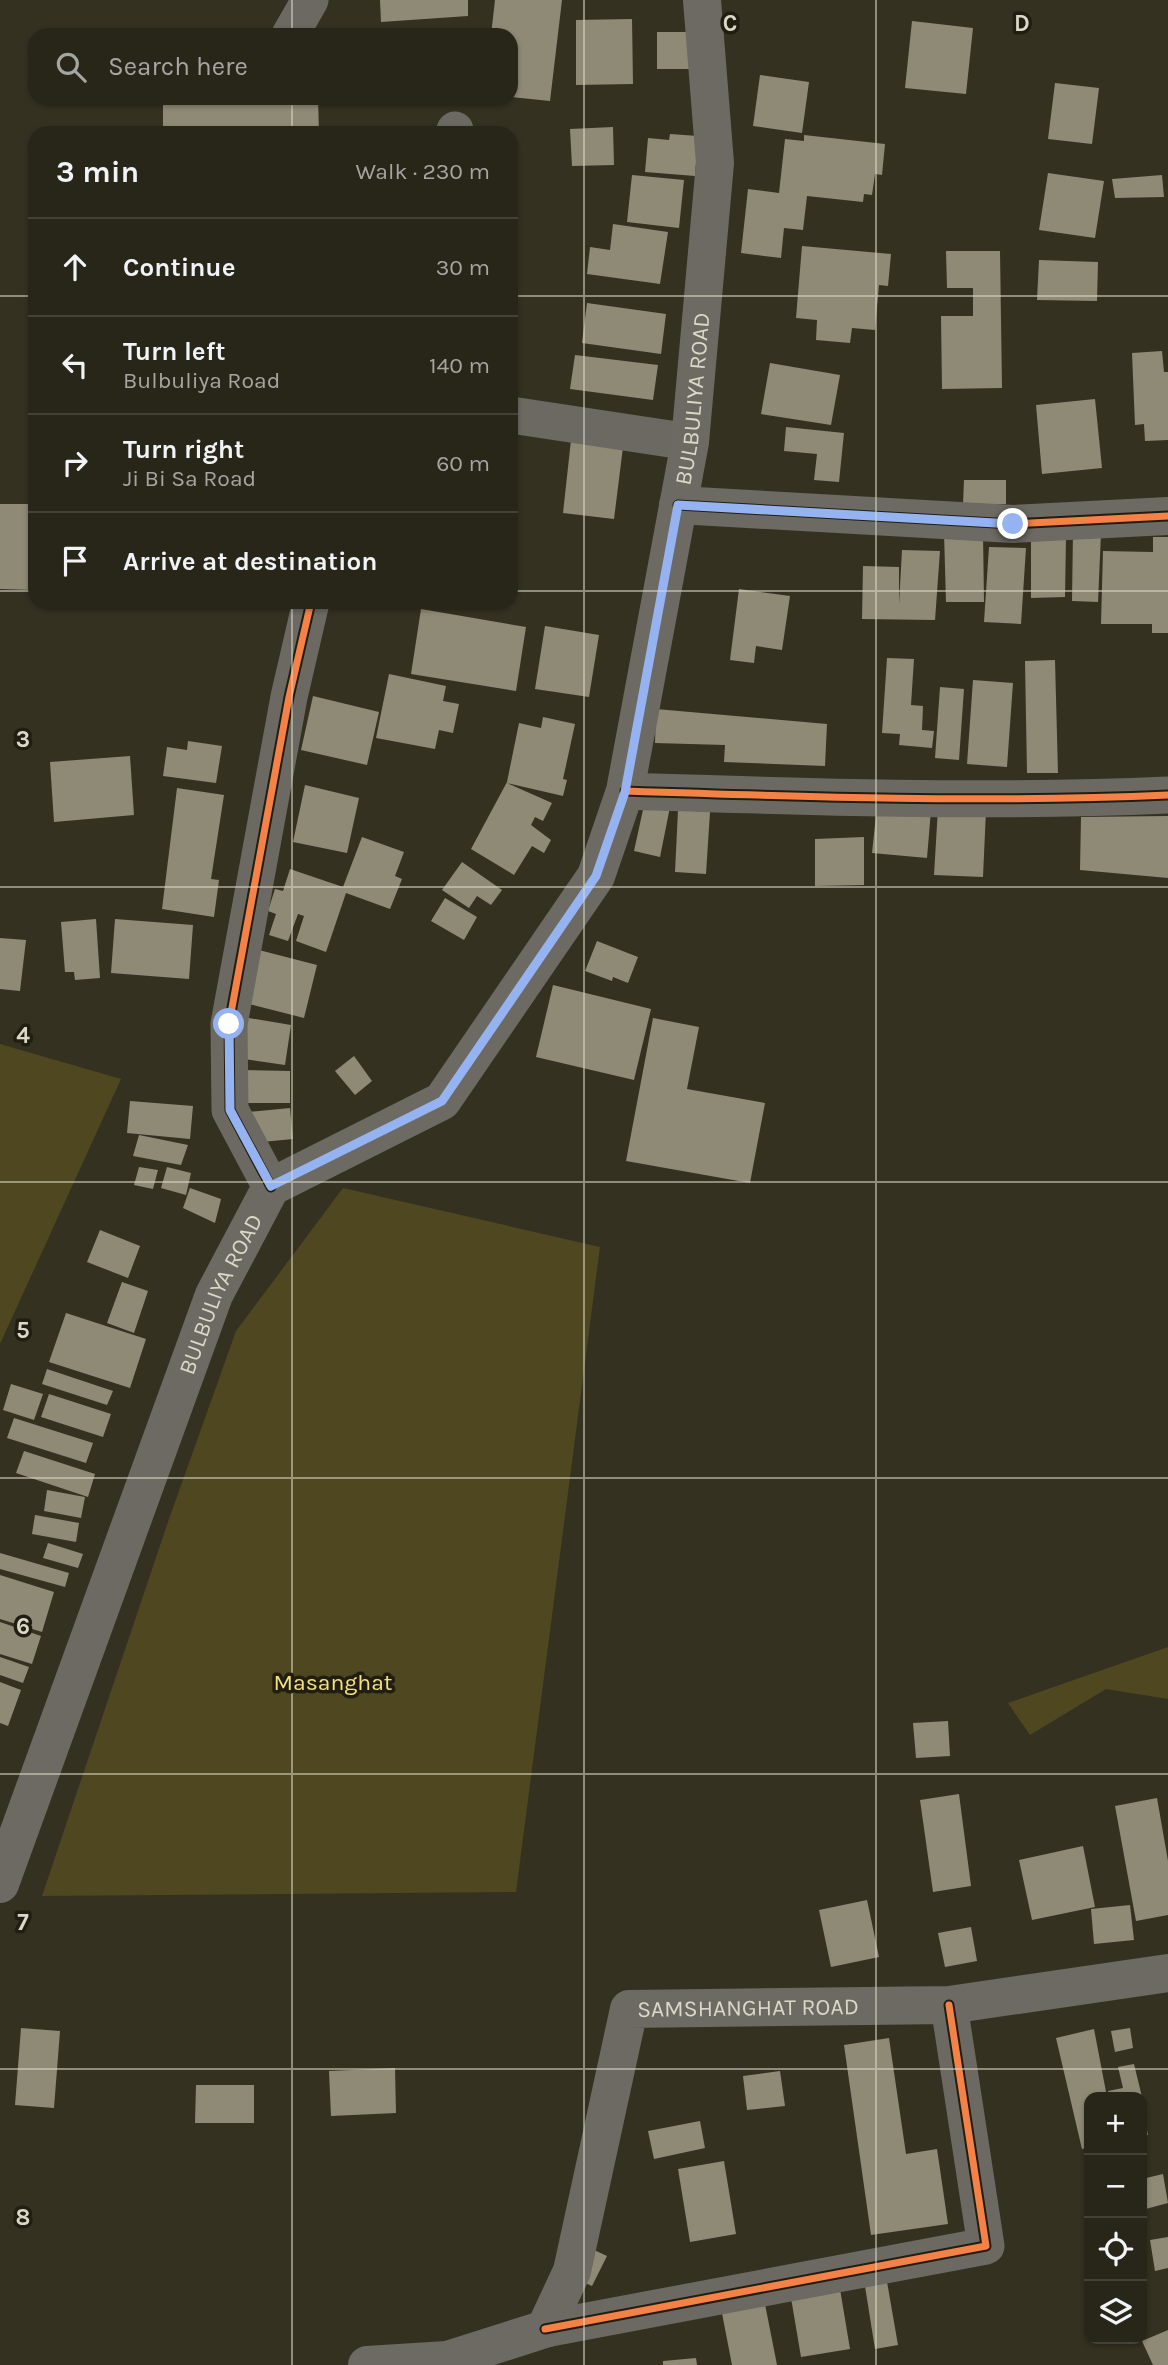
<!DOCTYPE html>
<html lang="en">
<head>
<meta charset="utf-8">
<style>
	:root { --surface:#282519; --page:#302d22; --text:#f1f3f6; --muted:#a5a5a2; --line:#444238 }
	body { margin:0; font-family:Karla,sans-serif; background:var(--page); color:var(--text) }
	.controls { position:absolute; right:21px; bottom:21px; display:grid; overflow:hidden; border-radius:14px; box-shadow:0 2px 5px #0004 }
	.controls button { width:63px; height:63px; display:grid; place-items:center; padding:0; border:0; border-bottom:2px solid var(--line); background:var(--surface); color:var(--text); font:35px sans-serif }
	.stop { position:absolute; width:21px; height:21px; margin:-16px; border:5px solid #95b2f1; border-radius:50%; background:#fff }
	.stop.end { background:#95b2f1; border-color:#fff; box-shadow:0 2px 7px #0008 }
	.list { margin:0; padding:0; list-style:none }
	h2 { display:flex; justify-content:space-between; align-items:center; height:91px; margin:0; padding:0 28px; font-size:30px }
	h2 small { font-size:23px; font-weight:400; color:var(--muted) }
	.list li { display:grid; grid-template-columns:46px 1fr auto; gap:21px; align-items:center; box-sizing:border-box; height:98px; padding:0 28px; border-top:2px solid var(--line) }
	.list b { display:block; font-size:26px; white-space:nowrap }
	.list p { margin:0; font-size:23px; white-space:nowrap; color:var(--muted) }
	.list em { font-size:23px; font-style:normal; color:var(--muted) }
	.icon { flex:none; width:38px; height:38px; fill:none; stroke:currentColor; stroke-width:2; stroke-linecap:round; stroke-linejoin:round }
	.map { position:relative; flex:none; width:1168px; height:2365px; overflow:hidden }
	.search { position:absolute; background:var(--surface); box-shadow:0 2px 5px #0004; left:28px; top:28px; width:490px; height:77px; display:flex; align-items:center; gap:18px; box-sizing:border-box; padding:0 24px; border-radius:21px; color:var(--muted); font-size:26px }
	.panel { position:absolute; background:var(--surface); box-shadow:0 2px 5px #0004; left:28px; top:126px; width:490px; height:483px; border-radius:21px }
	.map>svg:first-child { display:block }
	.green { fill:#4f4720 }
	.building { fill:#8f8a76 }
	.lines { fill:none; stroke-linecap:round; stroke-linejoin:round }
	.street { stroke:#6b6962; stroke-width:37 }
	.secondary { stroke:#6c6a62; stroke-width:38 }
	.cycleway-casing { stroke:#211e11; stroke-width:11 }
	.cycleway { stroke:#f48246; stroke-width:7 }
	.route { stroke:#95b2f1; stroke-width:9 }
	.grid { fill:none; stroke:#dbd8c7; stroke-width:2; stroke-opacity:0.55 }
	.labels { text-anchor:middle; stroke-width:7; stroke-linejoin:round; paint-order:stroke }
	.street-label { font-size:23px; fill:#dbd8c7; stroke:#211e11 }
	.park-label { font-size:23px; fill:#f3e182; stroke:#211e11 }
	.grid-label { font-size:23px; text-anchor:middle; font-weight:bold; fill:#dbd8c7; stroke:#211e11; stroke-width:7; stroke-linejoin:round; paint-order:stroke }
</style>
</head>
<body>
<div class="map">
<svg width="1168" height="2365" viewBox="0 0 1168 2365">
	<rect width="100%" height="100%" fill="#353121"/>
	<!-- green -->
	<path class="green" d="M0,1044L121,1079L0,1344Z
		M343,1188L600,1247L516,1892L42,1896L169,1519L236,1331Z
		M1168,1647V1699L1106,1689L1030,1735L1008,1703Z"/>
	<!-- building -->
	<path class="building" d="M380,0H468V16L381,22Z
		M495,0H562L550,101L511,97V35H491Z
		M632,19L633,84L576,85V20Z
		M912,21L973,28L966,94L905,88Z
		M657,32H698L697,69H657Z
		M760,75L809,82L802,133L753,126Z
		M1055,83L1099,88L1092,144L1048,139Z
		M253,98H318L319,133H163V105L253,103Z
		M613,127L614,165L572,166L570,129Z
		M670,134L698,136L695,176L645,172L648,138L669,140Z
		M804,135L885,144L882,175L875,174L872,195L864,194L863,202L807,196L803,230L784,228L781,258L741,253L748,189L779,193L785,139L804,141Z
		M1048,173L1104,181L1095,238L1039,230Z
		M632,175L684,180L679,228L627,222Z
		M1162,175L1164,197L1115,198L1112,179Z
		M613,224L668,232L660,284L587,274L590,247L610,250Z
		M802,246L891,254L888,286L879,285L875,330L852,328L850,343L816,340L817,320L796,318Z
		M946,251H1000L1002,388L942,389L941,316H973V288H947Z
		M1039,260L1098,262L1097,301L1037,300Z
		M587,303L666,314L661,354L582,343Z
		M1162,351L1164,372H1168V440L1145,441L1144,424L1135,425L1132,353Z
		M575,355L658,365L653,400L570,389Z
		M770,363L840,375L831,425L761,414Z
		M1095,399L1102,468L1042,474L1036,405Z
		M786,427L844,433L839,482L814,480L817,454L784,451Z
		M571,440L623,447L614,519L563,513Z
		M964,480H1006V504H963Z
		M0,504H35L34,590L0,589Z
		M983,532L984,602H946L944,533Z
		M1073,532L1101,533L1098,602L1072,601Z
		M1031,536L1066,537L1065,597L1031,598Z
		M1153,537H1168V633H1152V624H1101L1103,551L1153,552Z
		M989,547L1026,548L1021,624L984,622Z
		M902,550L940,551L935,620L862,619L863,566L899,567V604Z
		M739,589L790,596L782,650L756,646L754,663L730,660Z
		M421,609L526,627L516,691L411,674Z
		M545,626L599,635L589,697L535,689Z
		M887,658L914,659L911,705L923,706L922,730L934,731L932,748L899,745L900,734L882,733Z
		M1055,660L1058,773H1027L1025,661Z
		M389,674L446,686L443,701L459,704L453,733L439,730L435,749L376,738Z
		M973,680L1013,683L1007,767L967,764Z
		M940,687L964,689L959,760L935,758Z
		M313,696L379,712L367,765L301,750Z
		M656,709L827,724L825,766L724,762L725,745L655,743Z
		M543,717L575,724L563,779L567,780L563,796L507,783L552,803L543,821L535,817L531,825L551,840L544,853L532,846L514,875L471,849L507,782L519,723L541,728Z
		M188,741L222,746L216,783L163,776L167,747L187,750Z
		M130,756L134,815L54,822L50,762Z
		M305,785L359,798L347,853L293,842Z
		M177,788L224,795L211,879L219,880L214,917L162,909Z
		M646,796L671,802L660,857L634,851Z
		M877,806L931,810L927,858L872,853Z
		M938,808L986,810L983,877L934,875Z
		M678,810L710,812L706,874L675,872Z
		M1168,816V878L1080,870L1081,817Z
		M362,837L404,852L395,876L402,879L390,909L346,893L326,952L296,941L304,916L298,914L288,941L269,935L276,914L268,911L275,889L283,891L290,869L343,887Z
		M864,837V885L815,886V839Z
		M462,862L502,890L491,905L477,896L469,908L442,890Z
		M445,898L477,917L464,940L431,921Z
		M96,919L100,978L75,980L74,972H65L61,922Z
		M115,919L193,925L189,979L111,973Z
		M0,938L26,940L20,991L0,989Z
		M597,941L638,957L628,983L613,977L612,981L585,971Z
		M255,949L317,965L304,1018L241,1002Z
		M553,985L651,1009L634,1080L536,1057Z
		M243,1017L291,1025L285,1065L237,1058Z
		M653,1018L699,1027L687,1089L765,1103L750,1183L626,1161Z
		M354,1056L372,1081L355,1095L335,1071Z
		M239,1070L290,1071V1103H239Z
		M130,1101L193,1106L190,1139L127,1133Z
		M290,1108L293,1139L252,1143L249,1112Z
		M139,1135L188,1145L181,1165L133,1156Z
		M139,1167L158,1170L153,1189L134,1185Z
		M167,1167L191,1173L186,1195L161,1188Z
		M190,1188L221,1199L215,1223L183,1208Z
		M100,1230L140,1246L128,1278L87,1262Z
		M122,1282L148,1291L134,1333L107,1323Z
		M66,1313L146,1339L130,1388L49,1362Z
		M47,1369L113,1391L107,1405L42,1384Z
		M11,1384L43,1394L34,1420L3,1410Z
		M49,1394L111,1414L103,1437L41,1417Z
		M14,1418L93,1443L86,1463L7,1438Z
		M24,1451L95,1474L88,1497L16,1473Z
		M47,1490L85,1497L81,1518L44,1511Z
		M35,1515L79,1523L76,1542L32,1534Z
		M48,1543L83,1554L78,1568L43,1558Z
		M0,1553L69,1573L65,1587L0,1569Z
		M0,1575L54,1592L42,1632L0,1619Z
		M0,1622L41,1636L32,1664L0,1654Z
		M0,1657L29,1667L23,1683L0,1675Z
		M0,1682L21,1690L8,1726L0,1723Z
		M948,1721L950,1756L916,1758L913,1723Z
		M959,1794L971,1886L933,1892L920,1800Z
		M1157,1798L1168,1861V1915L1136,1921L1115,1806Z
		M1083,1846L1095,1907L1032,1920L1019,1860Z
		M867,1900L879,1957L831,1967L819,1910Z
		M1130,1905L1134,1940L1094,1944L1091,1909Z
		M971,1927L977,1961L945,1967L938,1933Z
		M21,2028L60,2031L54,2108L15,2105Z
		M1130,2028L1133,2048L1115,2052L1111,2031Z
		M1094,2029L1107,2097H1089V2147L1082,2149L1056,2038Z
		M889,2038L906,2154L937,2149L948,2224L871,2235L844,2045Z
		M1134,2064L1142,2097H1109L1108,2091L1123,2088L1118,2067Z
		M395,2068L396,2113L331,2116L329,2071Z
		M780,2071L785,2106L747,2110L743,2076Z
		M196,2085H254V2123H195Z
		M1142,2104L1148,2135L1142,2136Z
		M700,2121L705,2148L654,2159L648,2131Z
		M724,2161L736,2234L690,2242L678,2169Z
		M1163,2174L1168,2203L1142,2210V2179Z
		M1168,2237V2268L1155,2271L1150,2240Z
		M592,2249L607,2256L592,2286L577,2279Z
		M886,2276L898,2345L875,2349L864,2280Z
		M839,2283L850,2349L801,2357L790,2292Z
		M763,2294L777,2365H732L720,2303Z
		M1168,2330V2365H1153L1142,2341Z
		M696,2358L697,2365H663V2361Z"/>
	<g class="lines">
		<!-- street -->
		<path class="street" d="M290,35L310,0
			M454,133L455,130
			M511,415L690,442
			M625,791C806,797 987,803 1168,795
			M271,1187L230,1110L229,1024L289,697L311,602
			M545,2329L986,2246L949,2005"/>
		<!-- secondary -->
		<g class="secondary">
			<path d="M678,505L1013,524L1168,516"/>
			<path id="s1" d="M0,1884L214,1295L271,1187L442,1101L596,876L625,791L690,442L715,163L702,0"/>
			<path id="s2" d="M367,2365L447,2360L545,2329L572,2271L629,2009L949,2005L1168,1973"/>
		</g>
		<!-- cycleway casing -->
		<g class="cycleway-casing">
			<path id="cycleway" d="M678,505L1013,524L1168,516
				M625,791C806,797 987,803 1168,795
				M271,1187L230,1110L229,1024L289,697L311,602
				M545,2329L986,2246L949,2005"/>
		</g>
		<!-- cycleway -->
		<use href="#cycleway" class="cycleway"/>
	</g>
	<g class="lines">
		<!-- route -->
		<path class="route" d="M229,1024L230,1110L271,1186L442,1101L596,876L625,792L678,505L1013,524"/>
	</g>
	<!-- grid -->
	<path class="grid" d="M292,0V35M584,0V2365M876,0V2365M292,98V133M0,296H35M511,296H1168M0,591H35M511,591H1168M292,602V2365M0,887H1168M0,1182H1168M0,1478H1168M0,1774H1168M0,2069H1168"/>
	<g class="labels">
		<!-- street labels -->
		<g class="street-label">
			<text dy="8" stroke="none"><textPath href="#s1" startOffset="1701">BULBULIYA ROAD</textPath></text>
			<text dy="8" stroke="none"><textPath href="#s1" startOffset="630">BULBULIYA ROAD</textPath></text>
			<text dy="8" stroke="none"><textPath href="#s2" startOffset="634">SAMSHANGHAT ROAD</textPath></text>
		</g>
		<!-- park labels -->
		<g class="park-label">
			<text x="333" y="1690">Masanghat</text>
		</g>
	</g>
	<g class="grid-label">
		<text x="730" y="31">C</text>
		<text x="1022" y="31">D</text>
		<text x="23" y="747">3</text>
		<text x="23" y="1043">4</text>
		<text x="23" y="1338">5</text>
		<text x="23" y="1634">6</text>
		<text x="23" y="1930">7</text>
		<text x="23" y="2225">8</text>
	</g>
</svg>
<div class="controls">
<button>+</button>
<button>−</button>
<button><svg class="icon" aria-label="locate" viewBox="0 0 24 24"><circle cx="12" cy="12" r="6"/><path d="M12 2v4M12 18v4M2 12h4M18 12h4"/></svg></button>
<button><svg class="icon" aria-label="layers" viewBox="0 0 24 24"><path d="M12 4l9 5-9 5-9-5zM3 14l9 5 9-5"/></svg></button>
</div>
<div class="stop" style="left:229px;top:1024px"></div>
<div class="stop end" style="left:1013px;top:524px"></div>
<div class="search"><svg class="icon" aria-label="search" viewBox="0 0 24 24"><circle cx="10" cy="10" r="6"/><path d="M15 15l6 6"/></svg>Search here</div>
<section class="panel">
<h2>3 min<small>Walk · 230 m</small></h2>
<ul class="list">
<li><svg class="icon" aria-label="ahead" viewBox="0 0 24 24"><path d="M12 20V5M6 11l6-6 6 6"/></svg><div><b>Continue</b></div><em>30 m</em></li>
<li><svg class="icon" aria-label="left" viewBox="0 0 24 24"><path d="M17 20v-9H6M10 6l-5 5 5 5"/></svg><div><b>Turn left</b><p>Bulbuliya Road</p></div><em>140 m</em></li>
<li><svg class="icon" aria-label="right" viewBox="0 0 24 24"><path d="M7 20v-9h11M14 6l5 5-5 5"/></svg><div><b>Turn right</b><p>Ji Bi Sa Road</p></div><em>60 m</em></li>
<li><svg class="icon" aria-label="arrive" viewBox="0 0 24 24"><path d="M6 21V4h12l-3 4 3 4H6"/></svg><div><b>Arrive at destination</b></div></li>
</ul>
</section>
</div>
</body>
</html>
